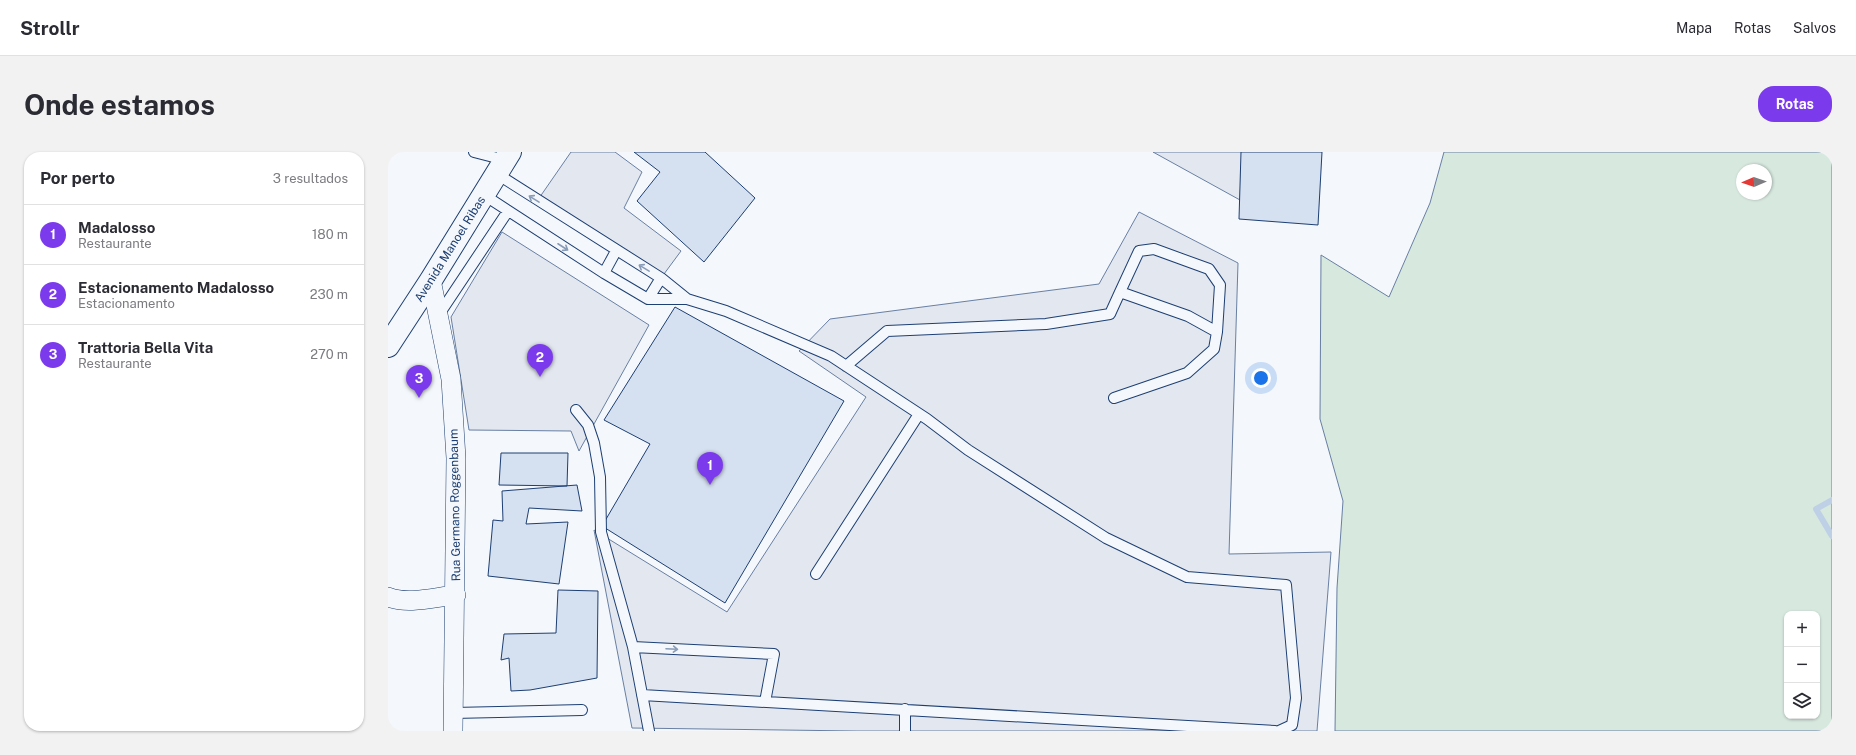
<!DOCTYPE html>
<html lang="pt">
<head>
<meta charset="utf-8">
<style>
	:root { --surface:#fff; --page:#f2f2f3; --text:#2b2b33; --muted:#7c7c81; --line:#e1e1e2; --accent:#7c3aed }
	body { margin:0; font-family:"Public Sans",sans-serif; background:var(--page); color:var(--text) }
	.controls { position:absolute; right:12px; bottom:12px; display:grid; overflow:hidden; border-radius:8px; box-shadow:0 1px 3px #0004 }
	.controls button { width:36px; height:36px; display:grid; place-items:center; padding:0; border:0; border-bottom:1px solid var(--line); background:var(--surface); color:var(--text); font:20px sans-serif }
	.compass { position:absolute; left:1348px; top:12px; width:36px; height:36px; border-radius:50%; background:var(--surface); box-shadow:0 1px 3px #0004; rotate:268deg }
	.you { position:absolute; left:873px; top:226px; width:14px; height:14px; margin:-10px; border:3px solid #fff; border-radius:50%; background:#1a73e8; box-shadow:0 0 0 6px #1a73e833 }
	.badge { display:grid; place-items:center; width:26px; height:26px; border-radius:50%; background:var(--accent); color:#fff; font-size:13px; font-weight:700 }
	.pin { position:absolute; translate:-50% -33px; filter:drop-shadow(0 1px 2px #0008) }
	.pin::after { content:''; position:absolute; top:21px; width:14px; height:12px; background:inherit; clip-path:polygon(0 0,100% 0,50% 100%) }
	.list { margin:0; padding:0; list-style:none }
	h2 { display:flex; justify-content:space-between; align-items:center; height:52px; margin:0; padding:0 16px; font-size:17px }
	h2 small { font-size:13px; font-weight:400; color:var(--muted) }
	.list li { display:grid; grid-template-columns:26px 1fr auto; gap:12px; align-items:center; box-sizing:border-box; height:60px; padding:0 16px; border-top:1px solid var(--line) }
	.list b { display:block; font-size:15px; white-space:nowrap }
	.list p { margin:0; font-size:13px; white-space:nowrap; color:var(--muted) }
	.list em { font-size:13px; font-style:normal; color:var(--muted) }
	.icon { flex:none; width:22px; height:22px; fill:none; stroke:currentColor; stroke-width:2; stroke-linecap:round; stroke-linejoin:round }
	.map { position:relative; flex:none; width:1444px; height:579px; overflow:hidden; border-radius:16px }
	header { display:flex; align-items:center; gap:24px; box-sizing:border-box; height:56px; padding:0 20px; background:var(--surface); border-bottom:1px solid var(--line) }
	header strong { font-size:19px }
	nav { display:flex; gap:22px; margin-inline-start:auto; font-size:14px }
	.intro { display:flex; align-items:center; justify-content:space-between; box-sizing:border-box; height:96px; padding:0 24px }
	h1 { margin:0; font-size:28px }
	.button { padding:10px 18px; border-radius:16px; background:var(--accent); color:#fff; font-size:14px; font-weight:700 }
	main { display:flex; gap:24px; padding:0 24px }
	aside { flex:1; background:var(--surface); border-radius:16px; box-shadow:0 1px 3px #0004 }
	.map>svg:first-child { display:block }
	.green { fill:#d7e8df; stroke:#687fa3; fill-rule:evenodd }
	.parking { fill:#e3e8f0; stroke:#687fa3 }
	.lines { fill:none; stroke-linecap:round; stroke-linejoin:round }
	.stream { stroke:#bed0e5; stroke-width:6 }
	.building { fill:#d5e0f0; stroke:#1d3f73 }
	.service-casing { stroke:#1d3f73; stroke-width:12 }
	.minor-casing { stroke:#1d3f73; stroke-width:20 }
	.primary-casing { stroke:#1d3f73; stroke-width:24 }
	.service { stroke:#f4f7fb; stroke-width:10 }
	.minor { stroke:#f4f7fb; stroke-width:19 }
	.primary { stroke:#f4f7fb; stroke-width:22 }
	.oneway { stroke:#889bb7 }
	.labels { text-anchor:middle; stroke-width:3; stroke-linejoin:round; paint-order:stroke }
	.street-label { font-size:12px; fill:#1d3f73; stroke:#f4f7fb }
</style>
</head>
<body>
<header>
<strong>Strollr</strong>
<nav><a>Mapa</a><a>Rotas</a><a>Salvos</a></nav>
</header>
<div class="intro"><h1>Onde estamos</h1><a class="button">Rotas</a></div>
<main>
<aside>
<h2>Por perto<small>3 resultados</small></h2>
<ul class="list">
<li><span class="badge">1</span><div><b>Madalosso</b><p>Restaurante</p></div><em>180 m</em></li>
<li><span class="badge">2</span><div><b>Estacionamento Madalosso</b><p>Estacionamento</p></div><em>230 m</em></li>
<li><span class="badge">3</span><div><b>Trattoria Bella Vita</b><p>Restaurante</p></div><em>270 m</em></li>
</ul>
</aside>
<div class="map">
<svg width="1444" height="579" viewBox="0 0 1444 579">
	<rect width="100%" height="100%" fill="#f4f7fb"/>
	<!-- green -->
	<path class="green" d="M1056,0H1444V579H947L949,436L955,349L932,267L933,103L1001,145L1042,51ZM1354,18H1378V42H1354ZM1399,462H1429V564H1399Z"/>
	<!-- parking -->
	<path class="parking" d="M183,0H227L254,20L236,56L293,99L276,122L245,110L147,52Z
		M765,0H854L852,48Z
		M751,60L850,111L841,402L943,400L929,579H469L244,576L206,378L339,460L478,245L411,199L442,167L711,132Z
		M114,80L261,173L191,299L183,279L81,278L63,165Z"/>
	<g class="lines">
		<!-- stream -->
		<path class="stream" d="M1444,348L1428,357L1444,384"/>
	</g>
	<!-- building -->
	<path class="building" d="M246,0H317L367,46L316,110L249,49L272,20Z
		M853,0H934L930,73L851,67Z
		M287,155L456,249L337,451L214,374L262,292L216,268Z
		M113,301H180L179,334L111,333Z
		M189,333L194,359L141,356L138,372L180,370L171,432L100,424L105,368L115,369L114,339Z
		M170,438L210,439L209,526L142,538L123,539L121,506L113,508L116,482L168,481Z"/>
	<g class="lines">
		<!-- service casing -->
		<g class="service-casing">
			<path id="service" d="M86,0L117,8
				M109,22L273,126L299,147
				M96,43L216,121L260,147H299L338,159L443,204L539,267L580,298L718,386L799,425L898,433L908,546L904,573L891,579
				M216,121L228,99
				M260,147L273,126
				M50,164L120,59
				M458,214L499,179L658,172L722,162L732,140L800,164L829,180
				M726,246L799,221L826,197L829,180L832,133L821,117L766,97L751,99L732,140
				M188,258L200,273L206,291L212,325L213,380L245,495L261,579
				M428,422L531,262
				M245,495L386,502L377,550
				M254,543L887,579
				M517,557V579
				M65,561L194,558"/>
		</g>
		<!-- minor casing -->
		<g class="minor-casing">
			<path id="minor" d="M43,128L63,227L68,306L65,579
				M0,445C20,453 47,445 68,443"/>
		</g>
		<!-- primary casing -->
		<g class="primary-casing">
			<path id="primary" d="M0,194L43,128L122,0"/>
		</g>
		<!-- service -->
		<use href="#service" class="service"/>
		<!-- minor -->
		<use href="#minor" class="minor"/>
		<!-- primary -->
		<use href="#primary" class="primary"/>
	</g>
	<!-- one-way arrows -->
	<defs><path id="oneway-shaft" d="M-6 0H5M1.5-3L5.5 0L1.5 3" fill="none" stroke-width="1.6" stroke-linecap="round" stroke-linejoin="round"/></defs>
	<g class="oneway">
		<use href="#oneway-shaft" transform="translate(146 47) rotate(-148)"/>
		<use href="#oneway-shaft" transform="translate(175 95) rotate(33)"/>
		<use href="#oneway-shaft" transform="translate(256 116) rotate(-149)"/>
		<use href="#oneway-shaft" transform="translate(284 497) rotate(3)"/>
	</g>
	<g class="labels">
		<!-- street labels -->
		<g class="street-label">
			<text transform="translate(62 97) rotate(-58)" y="4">Avenida Manoel Ribas</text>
			<text transform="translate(67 353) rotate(-91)" y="4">Rua Germano Roggenbaum</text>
		</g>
	</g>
</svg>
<div class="controls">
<button>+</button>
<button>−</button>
<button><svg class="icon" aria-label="layers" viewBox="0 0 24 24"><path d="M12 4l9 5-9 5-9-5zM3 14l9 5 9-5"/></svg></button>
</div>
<svg class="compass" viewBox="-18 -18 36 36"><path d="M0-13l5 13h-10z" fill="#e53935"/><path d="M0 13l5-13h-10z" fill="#7c7c81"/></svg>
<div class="you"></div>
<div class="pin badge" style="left:322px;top:333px">1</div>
<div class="pin badge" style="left:152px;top:225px">2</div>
<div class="pin badge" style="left:31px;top:246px">3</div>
</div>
</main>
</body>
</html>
